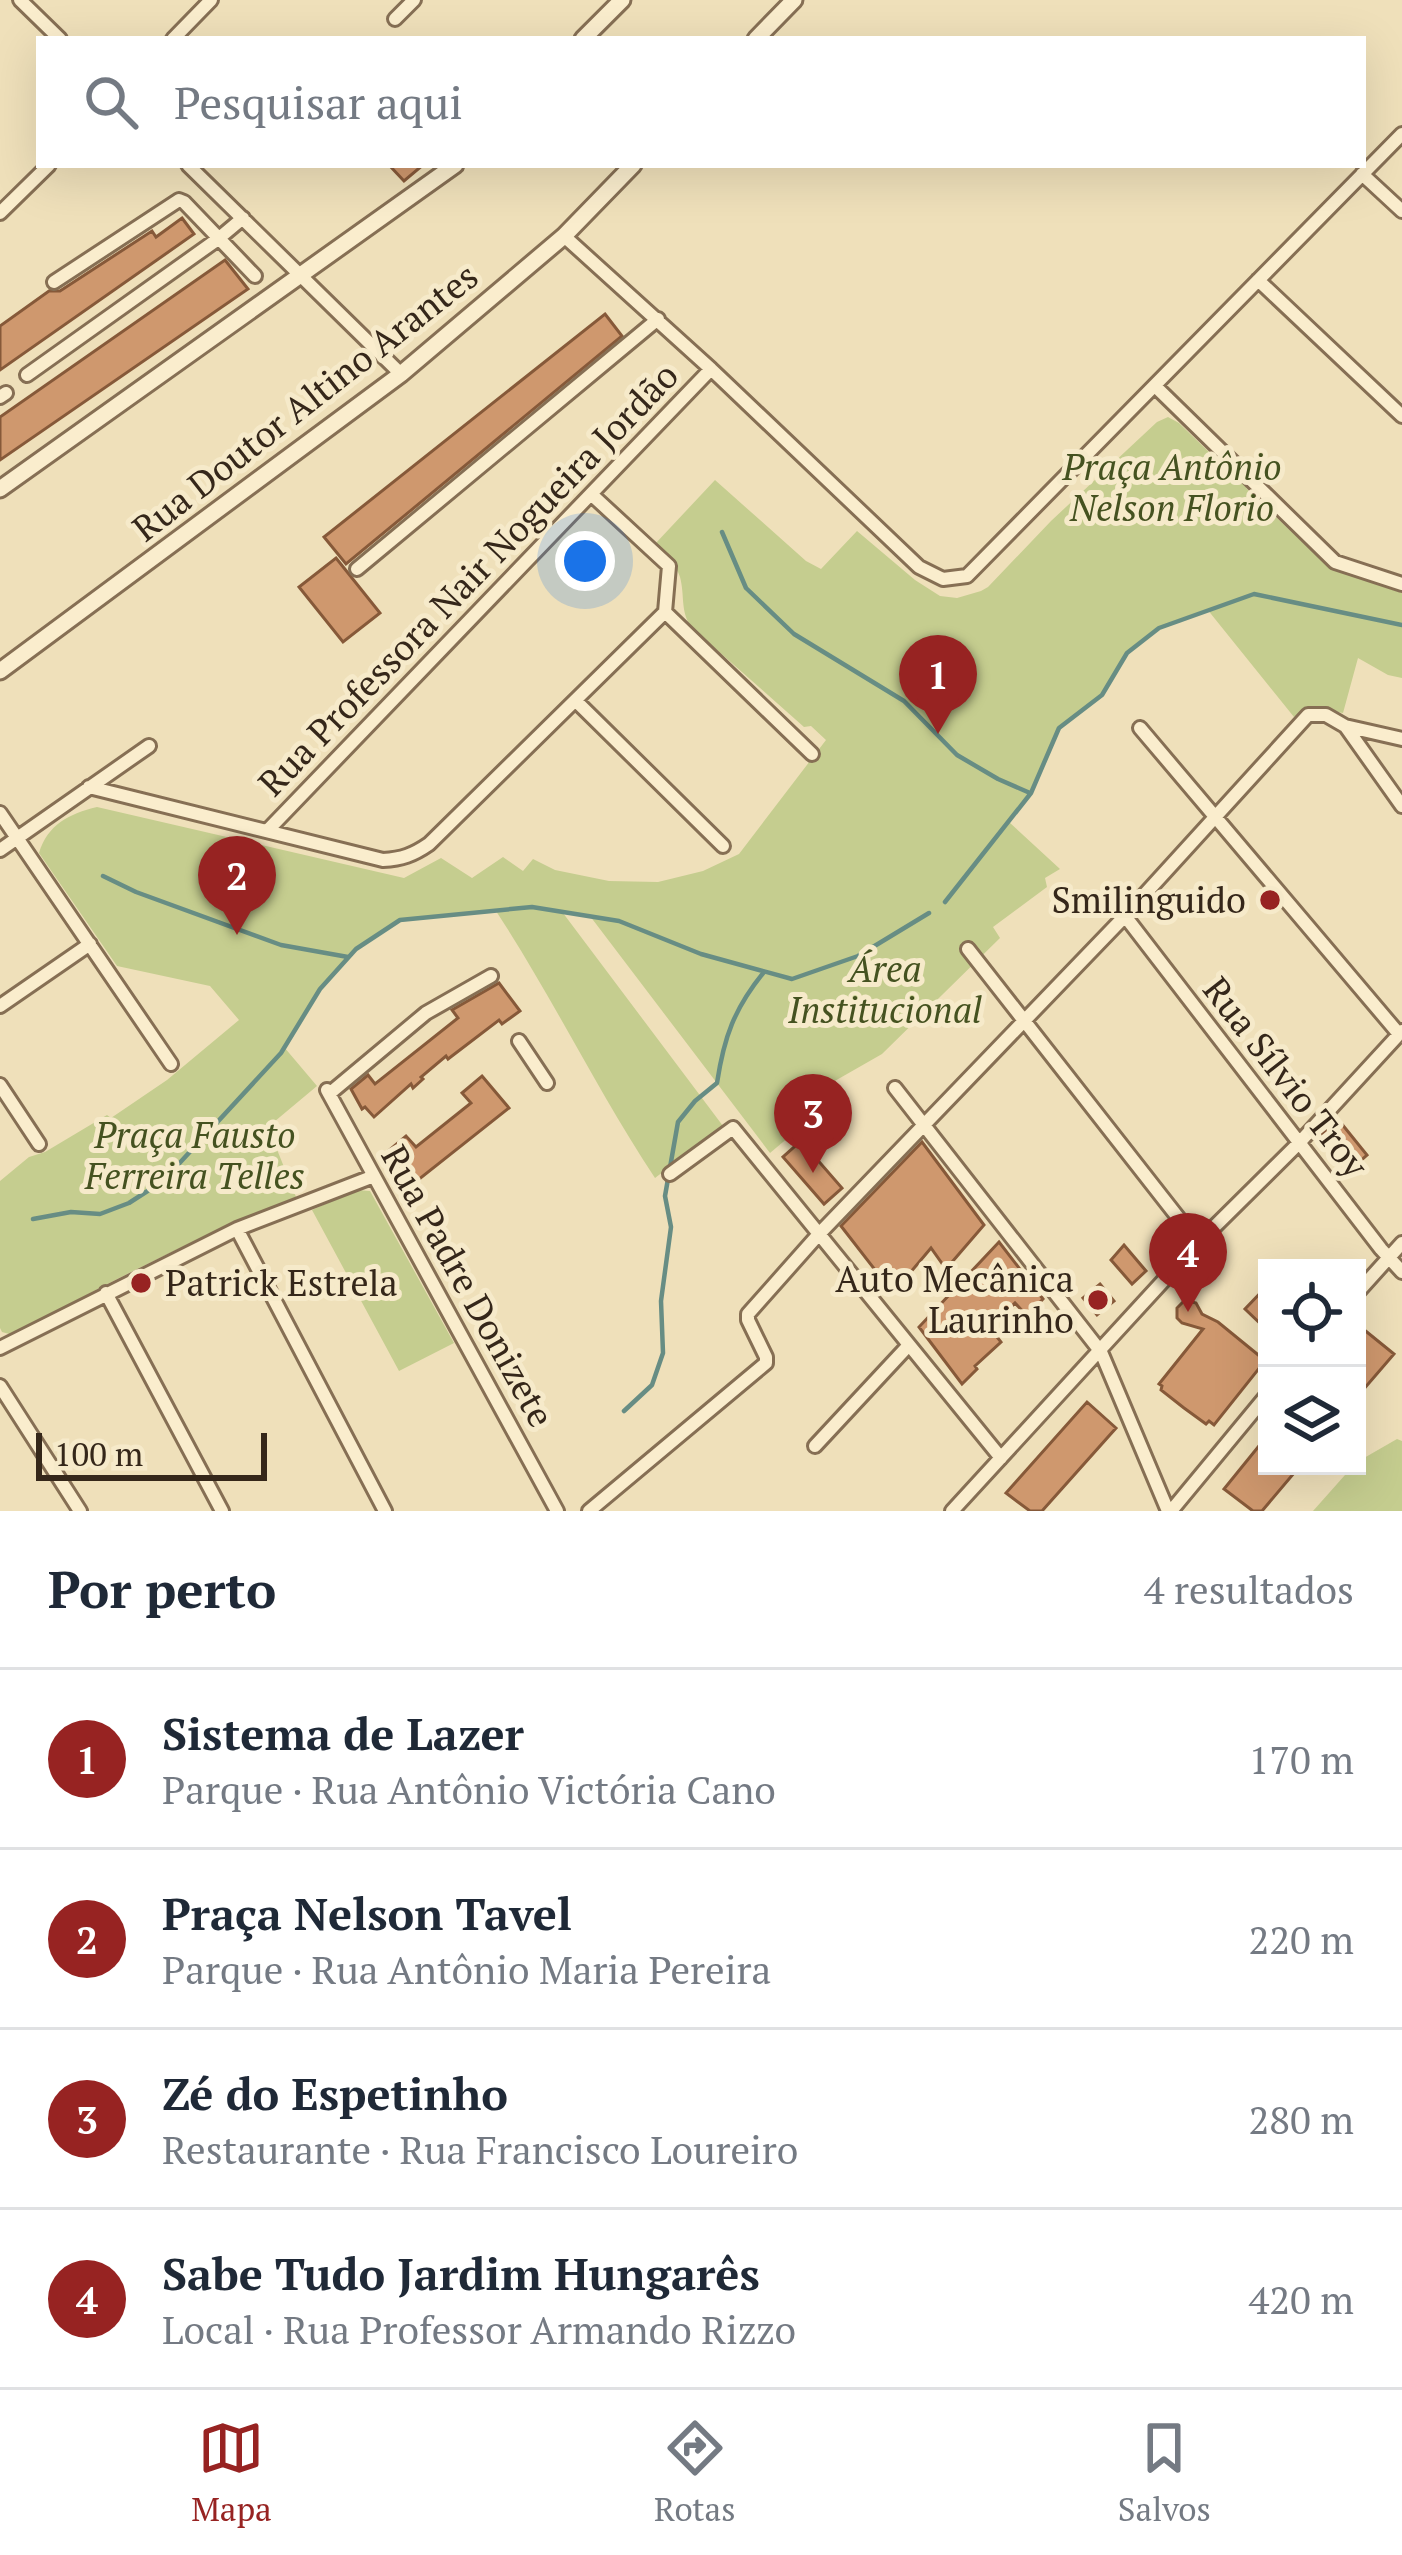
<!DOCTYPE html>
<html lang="pt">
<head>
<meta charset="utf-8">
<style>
	:root { --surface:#fff; --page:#f2f2f3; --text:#1f2937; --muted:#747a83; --line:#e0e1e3; --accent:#972322 }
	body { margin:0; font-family:"PT Serif",serif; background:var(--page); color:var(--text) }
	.controls { position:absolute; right:36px; bottom:36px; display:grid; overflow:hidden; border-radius:0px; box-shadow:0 12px 48px #0002 }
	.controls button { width:108px; height:108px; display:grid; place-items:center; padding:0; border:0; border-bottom:3px solid var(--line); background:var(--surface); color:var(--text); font:60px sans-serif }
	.scale { position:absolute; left:36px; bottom:30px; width:231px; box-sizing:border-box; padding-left:12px; border:6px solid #35271a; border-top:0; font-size:33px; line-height:42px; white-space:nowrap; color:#35271a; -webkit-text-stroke:9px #f6eaca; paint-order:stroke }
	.you { position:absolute; left:585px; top:561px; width:42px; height:42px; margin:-30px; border:9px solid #fff; border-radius:50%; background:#1a73e8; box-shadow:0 0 0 18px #1a73e833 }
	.badge { display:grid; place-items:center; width:78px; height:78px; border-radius:50%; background:var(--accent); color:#fff; font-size:39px; font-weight:700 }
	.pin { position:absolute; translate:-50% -99px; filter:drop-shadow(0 3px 6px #0008) }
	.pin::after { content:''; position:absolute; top:63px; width:42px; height:36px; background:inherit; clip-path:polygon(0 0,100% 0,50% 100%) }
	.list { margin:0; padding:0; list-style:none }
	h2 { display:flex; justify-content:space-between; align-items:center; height:156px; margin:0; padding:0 48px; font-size:51px }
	h2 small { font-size:39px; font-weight:400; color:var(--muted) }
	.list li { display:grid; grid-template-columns:78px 1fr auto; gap:36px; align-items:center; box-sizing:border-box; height:180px; padding:0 48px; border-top:3px solid var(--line) }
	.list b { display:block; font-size:45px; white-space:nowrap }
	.list p { margin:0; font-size:39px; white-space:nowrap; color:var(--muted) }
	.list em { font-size:39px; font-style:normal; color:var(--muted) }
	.icon { flex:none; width:66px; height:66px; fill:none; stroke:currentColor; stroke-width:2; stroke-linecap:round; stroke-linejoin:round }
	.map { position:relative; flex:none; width:1402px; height:1511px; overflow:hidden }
	.search { position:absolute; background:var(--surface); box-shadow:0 12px 48px #0002; left:36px; right:36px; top:36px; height:132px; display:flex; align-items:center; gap:30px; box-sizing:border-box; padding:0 42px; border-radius:0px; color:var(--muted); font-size:45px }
	.sheet { height:876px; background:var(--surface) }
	nav { display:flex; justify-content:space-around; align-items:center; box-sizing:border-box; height:168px; border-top:3px solid var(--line); background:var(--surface); font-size:33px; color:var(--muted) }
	nav a { display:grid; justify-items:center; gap:6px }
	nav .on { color:var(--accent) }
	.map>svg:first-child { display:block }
	.green { fill:#c5cd8f }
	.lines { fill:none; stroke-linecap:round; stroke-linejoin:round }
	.stream { stroke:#678d84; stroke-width:4.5 }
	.building { fill:#cf986e; stroke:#865939; stroke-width:3 }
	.minor-casing { stroke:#866f54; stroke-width:18 }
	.tertiary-casing { stroke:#866f54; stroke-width:21 }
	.minor { stroke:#faedcd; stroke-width:12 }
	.tertiary { stroke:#faedcd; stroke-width:15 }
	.poi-dot { fill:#972322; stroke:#f6eaca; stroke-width:4.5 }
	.labels { text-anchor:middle; stroke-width:10; stroke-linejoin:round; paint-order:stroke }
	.street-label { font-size:36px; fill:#35271a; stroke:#f6eaca }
	.park-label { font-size:36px; font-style:italic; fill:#455220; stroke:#f6eaca }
	.poi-label { font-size:36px; fill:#35271a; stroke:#f6eaca; text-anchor:end }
</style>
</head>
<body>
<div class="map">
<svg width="1402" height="1511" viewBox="0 0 1402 1511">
	<rect width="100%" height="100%" fill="#efe0ba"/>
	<!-- green -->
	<path class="green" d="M1168,417L1179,423L1212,455L1215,454C1226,459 1240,475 1247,485L1246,488L1329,568L1402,593V678L1388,675L1358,658L1343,713L1310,706L1294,717L1207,609L1159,628L1127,653L1102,695L1059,728L1031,793L1009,822L1060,869L1045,878L1047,887L993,927L1000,938L882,1054L833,1082L821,1095L828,1104L770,1153L590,916L563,913L723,1126L655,1178C598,1092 553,998 496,911L400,920L356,949L320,989L284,1047L317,1086L268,1127L296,1197C198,1237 105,1283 13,1335L2,1332L0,1328V1181L29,1157L45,1152L107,1115L111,1118L167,1080L239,1020L210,986L117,966L39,853C48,824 69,814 97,807L404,878L441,858L472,878L503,857L523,871L533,859L555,870L609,881L658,882L703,871L739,854L826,740L811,726L804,727L691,627C680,610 685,596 680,577C676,564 664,554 655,544L715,480L806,561L821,569L857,531L915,580L940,596L957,598L981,591L988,587L1051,521L1157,422Z
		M357,1190L370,1191L454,1343L399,1371L312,1210Z
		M1397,1439L1402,1441V1511H1313L1353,1466H1357V1462Z"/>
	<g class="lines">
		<!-- stream -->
		<path class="stream" d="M722,532L746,588L794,634L904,701L957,755L998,779L1030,793
			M103,876L136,892L281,945L348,957
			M945,902L1031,793L1059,728L1102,695L1127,653L1159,628L1254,594L1402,625
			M33,1219L71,1212L100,1214L129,1203L163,1181L281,1053L320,989L356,949L400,920L532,907L619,921L701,954L792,979L858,956L929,913
			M624,1411L652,1385L663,1353L661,1301L671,1227L665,1196L678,1122L695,1101L717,1083C724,1037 734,1009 764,972"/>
	</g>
	<!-- building -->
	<path class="building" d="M389,165H423L404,181Z
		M182,218L194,234L0,370V326L49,291H60L152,231L156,237Z
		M225,260L248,289L0,460V417Z
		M605,314L622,336L346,564L324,537Z
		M336,558L380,613L343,642L299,587Z
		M499,983L520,1011L502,1024L499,1020L448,1059L446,1056L421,1077L423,1079L413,1088L411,1084L374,1117L365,1107L362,1109L351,1089L368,1075L375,1084L458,1018L452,1010Z
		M482,1076L509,1108L413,1184L386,1153L406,1136L416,1147L471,1103L462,1093Z
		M1337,1118L1367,1155L1350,1170L1322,1134Z
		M801,1141L842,1188L824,1204L783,1157Z
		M922,1142L984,1225L946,1269L931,1248L893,1293L841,1226Z
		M999,1242L1043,1299L1027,1316L1015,1303L990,1328L1001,1342L975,1366L977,1369L962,1384L919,1327Z
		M1124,1245L1146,1271L1132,1284L1111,1260Z
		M1100,1284L1114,1301L1097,1315L1083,1298Z
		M1267,1286V1330L1245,1309Z
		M1185,1300L1196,1303L1202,1314L1218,1322L1262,1358L1261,1366L1214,1425L1209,1421L1206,1424L1184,1408L1161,1390L1162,1386L1159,1384L1203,1329L1182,1323L1177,1318V1308Z
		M1357,1324L1394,1354L1357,1397Z
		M1087,1402L1116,1428L1042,1511H1030L1006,1493Z
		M1267,1436V1466H1300L1262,1511H1253L1224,1489Z"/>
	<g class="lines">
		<!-- minor casing -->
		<g class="minor-casing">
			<path id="minor" d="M20,0L60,39
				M395,19L414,0
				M173,39L211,0
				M188,165L401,374
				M1362,174L1402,211
				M0,213L49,165
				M564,236L711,369L919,567L943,579L967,576L1402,134
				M1258,280L1402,416
				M54,282L179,200L184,202L255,276
				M27,375L218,239L243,218
				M1155,386L1335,562L1402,584
				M0,397L6,393
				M591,494L669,566L665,612L812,754
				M357,569L658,319
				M576,701L723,846
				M1346,727L1402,806
				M1140,728L1399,1034
				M89,787L383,860C402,859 413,855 429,844L665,612
				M0,813L171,1064
				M267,831L711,369
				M0,850L149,746
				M1125,916L1381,1249L1402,1272
				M968,949L1198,1243
				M0,1006L90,944
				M519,1041L547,1083
				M0,1085L39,1144
				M895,1088L1101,1352L1168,1511
				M327,1090L557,1511
				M329,1094L426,1013L491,976
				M670,1174L733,1128L1001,1458
				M237,1229L385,1511
				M106,1293L222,1511
				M1357,1293L1402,1243
				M0,1348L237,1229L374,1176
				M0,1386L80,1511
				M815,1446L909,1345
				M589,1511L766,1363V1357L748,1320V1314L819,1234L1125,916L1308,715H1326L1345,726L1402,739
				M952,1511L1198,1243L1299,1143L1402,1031
				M1171,1511L1267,1395"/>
		</g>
		<!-- tertiary casing -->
		<g class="tertiary-casing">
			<path id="tertiary" d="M583,39L622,0
				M756,39L794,0
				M0,489L455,165
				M0,671L401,374L564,236L633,165"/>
		</g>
		<!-- minor -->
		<use href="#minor" class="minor"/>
		<!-- tertiary -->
		<use href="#tertiary" class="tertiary"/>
	</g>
	<!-- markers -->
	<g class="poi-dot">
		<circle cx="1270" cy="900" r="12"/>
		<circle cx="141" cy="1283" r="12"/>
		<circle cx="1098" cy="1300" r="12"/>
	</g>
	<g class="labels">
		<!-- street labels -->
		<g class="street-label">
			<text transform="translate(305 402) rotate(-38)" y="13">Rua Doutor Altino Arantes</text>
			<text transform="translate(468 579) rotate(-46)" y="13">Rua Professora Nair Nogueira Jordão</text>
			<text transform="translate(1286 1077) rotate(52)" y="13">Rua Sílvio Troy</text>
			<text transform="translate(468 1286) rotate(61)" y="13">Rua Padre Donizete</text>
		</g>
		<!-- park labels -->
		<g class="park-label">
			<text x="1172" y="480">Praça Antônio<tspan x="1172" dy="41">Nelson Florio</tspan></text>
			<text x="885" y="982">Área<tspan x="885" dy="41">Institucional</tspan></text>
			<text x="195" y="1148">Praça Fausto<tspan x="195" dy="41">Ferreira Telles</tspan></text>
		</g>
		<!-- poi labels -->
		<g class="poi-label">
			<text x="1246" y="913">Smilinguido</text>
			<text x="1074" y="1292">Auto Mecânica<tspan x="1074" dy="41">Laurinho</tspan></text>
			<text x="165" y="1296" text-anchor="start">Patrick Estrela</text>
		</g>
	</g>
</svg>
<div class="controls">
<button><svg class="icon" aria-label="locate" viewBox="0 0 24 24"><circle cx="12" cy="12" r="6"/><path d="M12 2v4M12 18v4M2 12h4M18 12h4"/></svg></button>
<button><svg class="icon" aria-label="layers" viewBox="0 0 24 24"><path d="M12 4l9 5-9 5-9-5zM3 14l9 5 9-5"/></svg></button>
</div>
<div class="scale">100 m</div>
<div class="you"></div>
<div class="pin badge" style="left:938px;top:734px">1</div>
<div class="pin badge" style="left:237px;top:935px">2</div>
<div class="pin badge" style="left:813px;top:1173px">3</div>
<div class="pin badge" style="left:1188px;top:1312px">4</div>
<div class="search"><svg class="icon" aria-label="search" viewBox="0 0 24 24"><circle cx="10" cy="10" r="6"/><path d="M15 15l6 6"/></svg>Pesquisar aqui</div>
</div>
<section class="sheet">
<h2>Por perto<small>4 resultados</small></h2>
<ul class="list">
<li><span class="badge">1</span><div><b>Sistema de Lazer</b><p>Parque · Rua Antônio Victória Cano</p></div><em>170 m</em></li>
<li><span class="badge">2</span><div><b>Praça Nelson Tavel</b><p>Parque · Rua Antônio Maria Pereira</p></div><em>220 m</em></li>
<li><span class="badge">3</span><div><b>Zé do Espetinho</b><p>Restaurante · Rua Francisco Loureiro</p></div><em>280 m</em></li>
<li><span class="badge">4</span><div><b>Sabe Tudo Jardim Hungarês</b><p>Local · Rua Professor Armando Rizzo</p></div><em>420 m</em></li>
</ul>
</section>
<nav>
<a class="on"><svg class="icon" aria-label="map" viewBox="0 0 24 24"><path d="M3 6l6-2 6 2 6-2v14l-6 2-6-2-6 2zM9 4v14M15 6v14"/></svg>Mapa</a>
<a><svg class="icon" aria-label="directions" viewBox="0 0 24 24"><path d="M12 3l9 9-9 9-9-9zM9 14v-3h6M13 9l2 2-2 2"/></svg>Rotas</a>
<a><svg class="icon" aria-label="saved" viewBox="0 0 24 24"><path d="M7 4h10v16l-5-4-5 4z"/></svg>Salvos</a>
</nav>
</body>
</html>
